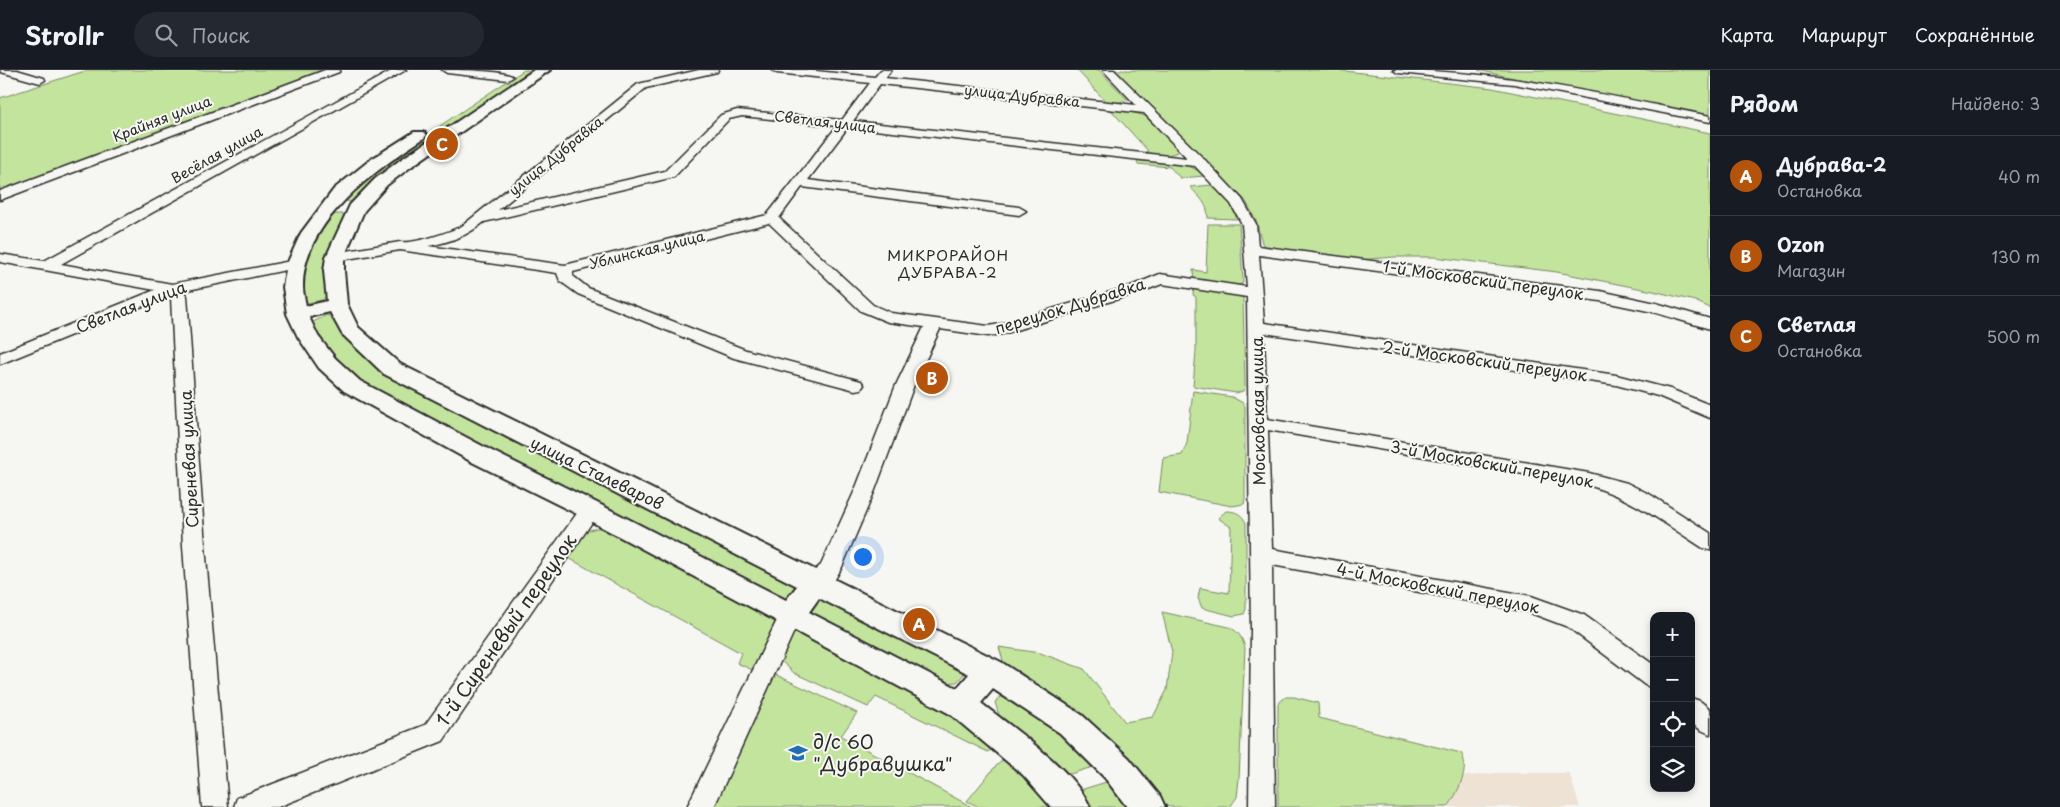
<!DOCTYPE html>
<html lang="ru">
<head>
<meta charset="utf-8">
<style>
	:root { --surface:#171b24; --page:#242831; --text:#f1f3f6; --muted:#9ea1a6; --line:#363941; --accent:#b45309 }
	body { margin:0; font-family:"Playpen Sans",sans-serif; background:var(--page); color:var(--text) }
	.controls { position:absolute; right:15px; bottom:15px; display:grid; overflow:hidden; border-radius:10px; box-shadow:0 2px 8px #0003 }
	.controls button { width:45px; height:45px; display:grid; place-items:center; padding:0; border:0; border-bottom:1px solid var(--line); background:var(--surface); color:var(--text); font:25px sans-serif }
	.you { position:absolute; left:862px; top:486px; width:18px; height:18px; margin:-12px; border:4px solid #fff; border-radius:50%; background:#1a73e8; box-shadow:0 0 0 8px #1a73e833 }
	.badge { display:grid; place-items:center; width:32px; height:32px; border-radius:50%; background:var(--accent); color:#fff; font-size:16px; font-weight:700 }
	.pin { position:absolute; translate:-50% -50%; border:2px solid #fff; box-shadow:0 1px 5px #0006 }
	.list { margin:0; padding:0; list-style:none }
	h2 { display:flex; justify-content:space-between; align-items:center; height:65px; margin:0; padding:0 20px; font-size:21px }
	h2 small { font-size:16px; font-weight:400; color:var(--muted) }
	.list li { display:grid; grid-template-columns:32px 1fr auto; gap:15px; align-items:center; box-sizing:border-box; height:80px; padding:0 20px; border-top:1px solid var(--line) }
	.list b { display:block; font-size:19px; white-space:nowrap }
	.list p { margin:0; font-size:16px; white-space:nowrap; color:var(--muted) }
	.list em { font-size:16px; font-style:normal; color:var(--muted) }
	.icon { flex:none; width:28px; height:28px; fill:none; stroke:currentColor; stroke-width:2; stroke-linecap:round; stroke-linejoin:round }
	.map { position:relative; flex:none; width:1710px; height:737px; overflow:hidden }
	header { display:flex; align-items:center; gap:30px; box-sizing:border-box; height:70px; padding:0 25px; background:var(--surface); border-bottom:1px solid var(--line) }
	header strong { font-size:24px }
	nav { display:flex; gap:28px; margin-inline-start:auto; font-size:18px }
	.search { width:350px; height:45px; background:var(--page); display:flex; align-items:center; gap:12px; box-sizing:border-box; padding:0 18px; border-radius:28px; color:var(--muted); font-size:19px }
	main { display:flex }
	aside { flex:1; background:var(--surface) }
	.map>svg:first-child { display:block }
	.built { fill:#eee2d4 }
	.green { fill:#c3e49d; stroke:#778864 }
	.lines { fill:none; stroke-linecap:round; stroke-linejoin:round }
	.minor-casing { stroke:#2b2b2b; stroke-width:3 }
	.major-casing { stroke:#2b2b2b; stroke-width:4 }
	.minor { fill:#f6f6f2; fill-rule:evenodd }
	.major { fill:#f6f6f2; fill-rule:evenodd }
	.labels { text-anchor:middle; stroke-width:4; stroke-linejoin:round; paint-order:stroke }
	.far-street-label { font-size:14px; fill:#2b2b2b; stroke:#f6f6f2 }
	.far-neighbourhood-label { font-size:15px; letter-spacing:1px; fill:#2b2b2b; stroke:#f6f6f2 }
	.street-label { font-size:16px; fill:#2b2b2b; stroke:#f6f6f2 }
	.near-street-label { font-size:19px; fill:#2b2b2b; stroke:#f6f6f2 }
	.near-poi-label { font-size:19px; fill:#2b2b2b; stroke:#f6f6f2; text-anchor:start }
</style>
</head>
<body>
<header>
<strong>Strollr</strong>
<div class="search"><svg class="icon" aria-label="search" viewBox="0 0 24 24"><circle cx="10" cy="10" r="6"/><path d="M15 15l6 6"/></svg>Поиск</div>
<nav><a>Карта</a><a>Маршрут</a><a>Сохранённые</a></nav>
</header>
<main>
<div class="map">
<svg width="1710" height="737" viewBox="0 0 1710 737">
	<rect width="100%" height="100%" fill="#f6f6f2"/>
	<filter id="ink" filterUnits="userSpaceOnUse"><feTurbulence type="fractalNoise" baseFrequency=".02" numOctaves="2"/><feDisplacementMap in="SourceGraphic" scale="10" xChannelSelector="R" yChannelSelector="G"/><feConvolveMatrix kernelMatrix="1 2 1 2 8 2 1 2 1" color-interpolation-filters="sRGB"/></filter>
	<g filter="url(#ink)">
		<!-- built -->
		<path class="built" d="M1498,703H1569L1580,737H1410L1439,709Z"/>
		<!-- green -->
		<path class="green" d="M88,0H326L0,121V28Z
			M524,0H539L357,128L351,132L342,130L378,97Z
			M1077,0H1099L1128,30L1111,34L1106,32Z
			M1115,0H1336L1492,18L1710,63V238L1695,231L1653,221L1557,202L1434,187H1394L1347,191L1328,185L1316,187L1265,177L1262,173L1256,150L1245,130Z
			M1478,0H1710V46L1504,6Z
			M1110,39L1128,41L1145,46L1179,80L1178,82L1162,87L1141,84L1148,81Z
			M1138,89C1156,91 1192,91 1204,106L1180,108L1170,97L1137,94Z
			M1212,115L1230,133L1237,149L1208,148C1208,133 1199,127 1190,117Z
			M336,144H343L345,148L332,174L328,225L322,230L308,233L303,230V202L305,190L325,149Z
			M1208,154H1239L1243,209V213C1230,221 1208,214 1194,212L1193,200L1206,202Z
			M1194,216L1239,225L1243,228L1245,317L1243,321L1236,323L1193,316L1196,281V227L1193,225Z
			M327,245L335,249L342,263L794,511L799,520L792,529L779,530L391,330C357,310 329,289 311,253Z
			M1193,321L1232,327L1243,333L1245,337V429L1244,434L1232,436L1159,422L1163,388L1182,385L1187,373Z
			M1226,441C1236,441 1242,444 1246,453V539L1244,544L1234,546L1202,538L1198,528L1200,518L1229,523L1231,457L1218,448Z
			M597,458H604L778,551L757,602L737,593L741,583L565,486L582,462Z
			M820,526L958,593L964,604L957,612L943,613L804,543Z
			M1162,542L1229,557C1239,562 1242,567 1245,578L1239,709L1237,727L1230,737H1169L1165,735L1120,681L1005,597L999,577L1040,583L1084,599L1125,652L1153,647L1167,620L1172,582Z
			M793,563L804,564L967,650L994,677L988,682L876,627L868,637L794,603L777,587Z
			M770,602L857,643L841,666L972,737H710Z
			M1002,626L1022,630L1102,694L1064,706L1000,649L995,632Z
			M1286,627H1294L1318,633L1319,648L1461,683C1471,698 1457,724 1448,737H1278V633Z
			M1005,688L1060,737H979L967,731L994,698Z
			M1113,710L1132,737H1090L1077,721Z"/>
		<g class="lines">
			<!-- minor casing -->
			<g class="minor-casing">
				<path id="minor" d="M0,0H17L44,8L45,10L40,13L1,2Z
					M325,0H340L339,2L0,130V121Z
					M393,0H406L61,194L172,214L296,190L301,191L303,194L301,197L296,198L183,221L187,226L205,476L228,737H202L183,476L171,227L170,225L0,294V283L155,220L0,192V184L44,191Z
					M442,0C456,0 504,0 513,7L508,10L447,3Z
					M699,0H718L717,2L646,18L498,140L665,101L721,45L737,40L842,50L870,13L777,3L772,0H806L875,7L881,0H891L885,8L1136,35L1103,0H1114L1205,90L1242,129L1256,154L1258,176L1600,221L1656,233L1710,249V259L1653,242L1600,231L1259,185L1264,253L1616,305L1670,319L1710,335V348L1658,326L1616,315L1264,263L1267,349L1589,403L1627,413L1651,425L1710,463V480L1703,478C1664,453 1632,428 1588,415L1268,360L1272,479L1531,526L1584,545L1654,595V618L1645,615L1568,557L1528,542L1272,495L1275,737H1249L1251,559L1247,227L1162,214L1141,222L1003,264L988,266L940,259L914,315L875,420L842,497L834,511L822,520L814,522L806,520L803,514L806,508L821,495L855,420L896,315L924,257L888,252L861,241L769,153L573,202V206L588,218L746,280L861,311L864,315L861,319L855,320L734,288L578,224L560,211L557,203L400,180L335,191L330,190L328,187L330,184L335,183L400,172C415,174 447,163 462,156L638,14ZM880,14L1144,43L1187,88L853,51ZM742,46L837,56L767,145L565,195L428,176C450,172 467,166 484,152L674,107L729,49ZM848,57L1195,96L1231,134L1242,154L1247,217L1160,204L1131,216L1001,254L988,256L891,243L873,235L779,148L802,117L1019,145L1026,141L1019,137L808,110Z
					M1393,0C1500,0 1605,25 1710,46V52L1514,14L1398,3Z
					M590,433L597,435L600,440L597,445L443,671L278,737H234L237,728L425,655L583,435Z
					M790,537L798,540L801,546L714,737H687L779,546L782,540Z
					M1691,628L1700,631L1710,639V664L1701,660L1691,653Z"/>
			</g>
			<!-- major casing -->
			<g class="major-casing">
				<path id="major" d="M534,0H550L412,96L387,115L364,141L344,187V201L347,234L358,257L400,294L1001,592L1082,645L1129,688L1160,726L1165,737H1127L1105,708L1060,663L993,619L981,633C1014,659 1073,699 1090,737H1051L1023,705L950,644L581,446L472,392L344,321L319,298L298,267L287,244L283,217L287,194L301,163L334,119L370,90L414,62H424L427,65L424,68C376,100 302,151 303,217C303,223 305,230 306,236L327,231L324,201L326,187L350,135L375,109L400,90ZM330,242L342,264L384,304L797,516L786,530L599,434L490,380L360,311L335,288L318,266L309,247ZM819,528L969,604L957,618L809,542Z"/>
			</g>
			<!-- minor -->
			<use href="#minor" class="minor"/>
			<!-- major -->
			<use href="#major" class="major"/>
		</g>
	</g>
	<!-- icons -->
	<defs>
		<g id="school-bare" transform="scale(1.5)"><path d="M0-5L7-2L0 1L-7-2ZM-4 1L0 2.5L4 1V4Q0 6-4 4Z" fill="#1f6fb2" stroke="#f6f6f2" stroke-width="2.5" paint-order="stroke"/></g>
	</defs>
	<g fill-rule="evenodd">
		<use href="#school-bare" x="798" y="683"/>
	</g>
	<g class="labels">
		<!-- far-street labels -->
		<g class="far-street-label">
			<text transform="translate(1022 26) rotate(6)" y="5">улица Дубравка</text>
			<text transform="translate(162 49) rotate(-21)" y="5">Крайняя улица</text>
			<text transform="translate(825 52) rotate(7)" y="5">Светлая улица</text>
			<text transform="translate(217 85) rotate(-29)" y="5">Весёлая улица</text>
			<text transform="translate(556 86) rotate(-39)" y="5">улица Дубравка</text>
			<text transform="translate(647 180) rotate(-14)" y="5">Ублинская улица</text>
		</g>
		<!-- far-neighbourhood labels -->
		<g class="far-neighbourhood-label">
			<text x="948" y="191">МИКРОРАЙОН<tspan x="948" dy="17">ДУБРАВА-2</tspan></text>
		</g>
		<!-- street labels -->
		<g class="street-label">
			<text transform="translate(1483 210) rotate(8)" y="6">1-й Московский переулок</text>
			<text transform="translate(1070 236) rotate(-17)" y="6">переулок Дубравка</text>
			<text transform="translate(131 237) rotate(-21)" y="6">Светлая улица</text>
			<text transform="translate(1485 291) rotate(8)" y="6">2-й Московский переулок</text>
			<text transform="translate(1258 341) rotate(-91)" y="6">Московская улица</text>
			<text transform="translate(189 389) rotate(-93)" y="6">Сиреневая улица</text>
			<text transform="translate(1492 394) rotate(10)" y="6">3-й Московский переулок</text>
			<text transform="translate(597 403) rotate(26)" y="6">улица Сталеваров</text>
			<text transform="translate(1438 518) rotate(11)" y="6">4-й Московский переулок</text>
		</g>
		<!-- near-street labels -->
		<g class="near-street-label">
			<text transform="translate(506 560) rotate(-55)" y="7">1-й Сиреневый переулок</text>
		</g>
		<!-- near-poi labels -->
		<g class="near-poi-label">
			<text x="813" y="679">д/с 60<tspan x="813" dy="22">"Дубравушка"</tspan></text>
		</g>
	</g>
</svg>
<div class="controls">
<button>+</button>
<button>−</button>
<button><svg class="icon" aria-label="locate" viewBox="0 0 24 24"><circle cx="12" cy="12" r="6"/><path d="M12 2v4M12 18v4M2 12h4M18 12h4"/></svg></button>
<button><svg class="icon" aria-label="layers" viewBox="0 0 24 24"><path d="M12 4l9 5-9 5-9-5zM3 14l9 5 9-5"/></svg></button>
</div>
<div class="you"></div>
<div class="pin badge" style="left:919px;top:554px">A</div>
<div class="pin badge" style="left:932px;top:308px">B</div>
<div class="pin badge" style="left:442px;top:74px">C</div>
</div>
<aside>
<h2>Рядом<small>Найдено: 3</small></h2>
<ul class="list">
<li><span class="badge">A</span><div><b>Дубрава-2</b><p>Остановка</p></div><em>40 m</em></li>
<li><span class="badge">B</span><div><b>Ozon</b><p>Магазин</p></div><em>130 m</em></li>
<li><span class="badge">C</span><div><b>Светлая</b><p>Остановка</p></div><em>500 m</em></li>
</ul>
</aside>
</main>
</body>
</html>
